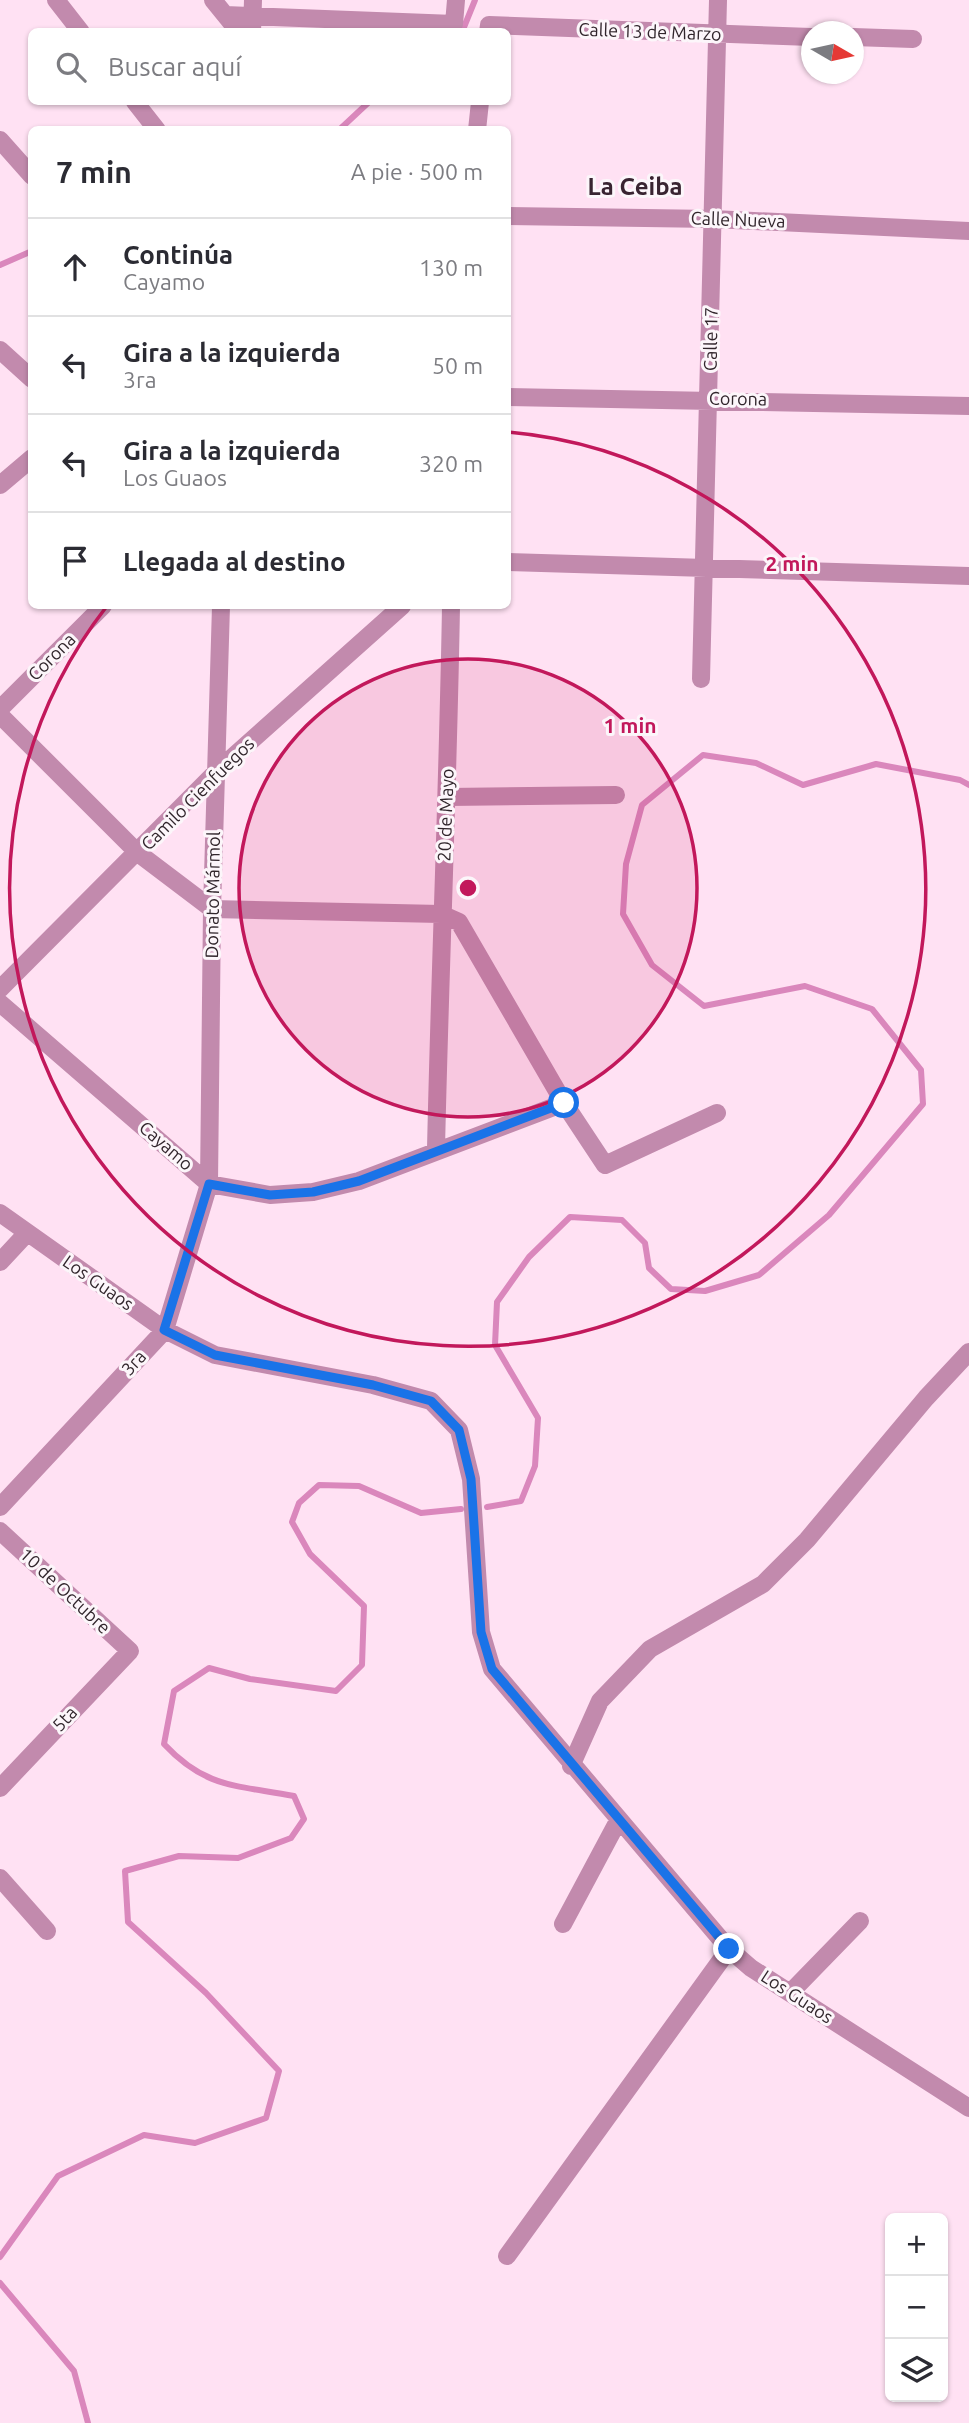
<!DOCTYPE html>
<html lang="es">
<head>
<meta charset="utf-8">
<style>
	:root { --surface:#fff; --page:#f7f7f7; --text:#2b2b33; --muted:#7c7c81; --line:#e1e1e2 }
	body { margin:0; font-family:Ubuntu,sans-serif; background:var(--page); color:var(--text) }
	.controls { position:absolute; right:21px; bottom:21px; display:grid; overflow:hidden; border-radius:10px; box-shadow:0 2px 5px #0004 }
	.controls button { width:63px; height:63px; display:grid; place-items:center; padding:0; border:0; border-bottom:2px solid var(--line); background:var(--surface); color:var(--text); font:35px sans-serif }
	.compass { position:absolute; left:801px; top:21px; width:63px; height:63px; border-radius:50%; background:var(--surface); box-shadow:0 2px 5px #0004; rotate:99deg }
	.stop { position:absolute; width:21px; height:21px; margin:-16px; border:5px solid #1a73e8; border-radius:50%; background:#fff }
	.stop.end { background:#1a73e8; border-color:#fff; box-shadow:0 2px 7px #0008 }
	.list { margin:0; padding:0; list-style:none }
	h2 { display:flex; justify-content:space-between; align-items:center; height:91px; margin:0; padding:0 28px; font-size:30px }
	h2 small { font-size:23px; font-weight:400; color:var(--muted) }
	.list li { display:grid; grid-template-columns:46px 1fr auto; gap:21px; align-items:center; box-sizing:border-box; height:98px; padding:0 28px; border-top:2px solid var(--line) }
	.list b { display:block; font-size:26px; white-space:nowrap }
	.list p { margin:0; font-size:23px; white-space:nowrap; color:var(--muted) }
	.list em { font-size:23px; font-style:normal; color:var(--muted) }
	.icon { flex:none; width:38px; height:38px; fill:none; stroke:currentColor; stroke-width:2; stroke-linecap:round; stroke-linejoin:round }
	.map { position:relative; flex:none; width:969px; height:2423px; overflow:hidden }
	.search { position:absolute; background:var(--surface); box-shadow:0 2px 5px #0004; left:28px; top:28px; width:483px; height:77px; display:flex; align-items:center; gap:18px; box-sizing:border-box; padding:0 24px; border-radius:10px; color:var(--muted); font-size:26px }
	.panel { position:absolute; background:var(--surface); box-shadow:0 2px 5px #0004; left:28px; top:126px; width:483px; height:483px; border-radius:10px }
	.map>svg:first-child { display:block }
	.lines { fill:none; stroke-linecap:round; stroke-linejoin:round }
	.stream { stroke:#da87bc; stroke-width:6 }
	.minor { stroke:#c28aad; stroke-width:18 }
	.route { stroke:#1a73e8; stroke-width:9 }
	.ring { fill:none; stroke:#c2185b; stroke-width:3.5 }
	.labels { text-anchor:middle; stroke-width:6; stroke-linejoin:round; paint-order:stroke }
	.street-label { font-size:18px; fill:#31262c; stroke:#fcf6fa }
	.district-label { font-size:24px; font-weight:bold; fill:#392431; stroke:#fcf6fa }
	.centre { fill:#c2185b; stroke:#fcf6fa; stroke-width:3.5 }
	.ring-label { font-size:21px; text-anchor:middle; font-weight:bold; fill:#c2185b; stroke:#fcf6fa; stroke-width:6; stroke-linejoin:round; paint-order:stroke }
</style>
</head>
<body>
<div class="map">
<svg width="969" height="2423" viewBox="0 0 969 2423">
	<rect width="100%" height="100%" fill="#ffe1f3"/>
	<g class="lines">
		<!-- stream -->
		<path class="stream" d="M462,32L475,0
			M339,130L369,102
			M0,265L32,251
			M487,1507L521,1501L535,1466L538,1418L495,1345L497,1302L529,1257L570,1217L622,1220L645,1243L649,1268L671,1289L705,1291L759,1275L829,1215L923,1104L921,1070L872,1009L805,986L704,1006L652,965L623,914L626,864L642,805L703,755L756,763L803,785L876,764L960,780L969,785
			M0,2257L58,2176L144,2135L195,2143L266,2118L279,2071L206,1993L128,1922L125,1871L179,1856L238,1858L291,1838L304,1819L294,1796C237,1785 206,1789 164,1744L174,1691L209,1668L250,1679L336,1691L362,1665L364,1606L310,1554L292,1522L299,1503L319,1485L359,1486L421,1513L461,1509
			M0,2283L74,2371L88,2423"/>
		<!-- minor -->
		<path class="minor" d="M56,0L81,32
			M213,0L239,32
			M225,15L454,24L456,0
			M252,32L253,0
			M488,32L489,25L811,37
			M853,37L913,39
			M135,102L157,130
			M477,130L480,102
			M0,140L32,176
			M508,216L713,219L969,231
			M0,350L32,379
			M508,397L969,406
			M0,485L32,458
			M508,562L969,576
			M701,679L718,0
			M0,709L103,606
			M0,715L138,853L212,909L441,914L459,922L564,1103L605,1165L717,1113
			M448,797L616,795
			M0,989L216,772L402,606
			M0,1003L209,1184L270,1195L313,1192L359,1181L564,1103
			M436,1149C440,968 448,787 451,606
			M0,1213L165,1330L215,1355L373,1385L431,1401L459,1430L471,1479L481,1632L492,1669L729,1949L751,1968L969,2108
			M0,1262L27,1233
			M0,1507L165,1330L209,1184L212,909L221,606
			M0,1531L130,1651L0,1788
			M571,1766L600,1701L650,1649L763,1584L807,1540L926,1398L969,1352
			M0,1878L47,1931
			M563,1924L618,1821
			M790,1993L860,1921
			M507,2256L729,1949"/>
	</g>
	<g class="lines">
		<!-- route -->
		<path class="route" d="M564,1103L359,1181L313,1192L270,1195L209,1184L164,1330L215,1355L373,1385L431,1401L459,1430L471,1479L481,1632L492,1669L729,1949"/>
	</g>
	<!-- distance rings -->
	<circle cx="468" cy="888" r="229" fill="#c2185b" fill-opacity=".12"/>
	<g class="ring">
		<circle cx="468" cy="888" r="229"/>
		<path d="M508 432A458 458 0 1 1 107 606"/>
	</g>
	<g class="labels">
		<!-- street labels -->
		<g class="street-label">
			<text transform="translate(650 32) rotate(2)" y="6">Calle 13 de Marzo</text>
			<text transform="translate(738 220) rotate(2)" y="6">Calle Nueva</text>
			<text transform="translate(711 339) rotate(-89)" y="6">Calle 17</text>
			<text transform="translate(738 399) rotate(1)" y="6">Corona</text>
			<text transform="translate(52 657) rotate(-45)" y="6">Corona</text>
			<text transform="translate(198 794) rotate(-45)" y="6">Camilo Cienfuegos</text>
			<text transform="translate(446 815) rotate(-88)" y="6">20 de Mayo</text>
			<text transform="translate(213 895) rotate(-89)" y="6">Donato Mármol</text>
			<text transform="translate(166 1146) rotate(41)" y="6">Cayamo</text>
			<text transform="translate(98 1283) rotate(35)" y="6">Los Guaos</text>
			<text transform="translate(134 1363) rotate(-47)" y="6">3ra</text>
			<text transform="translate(65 1591) rotate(43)" y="6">10 de Octubre</text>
			<text transform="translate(65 1719) rotate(-47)" y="6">5ta</text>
			<text transform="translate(797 1997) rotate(33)" y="6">Los Guaos</text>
		</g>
		<!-- district labels -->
		<g class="district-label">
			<text x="635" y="195">La Ceiba</text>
		</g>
	</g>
	<circle cx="468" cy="888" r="10" class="centre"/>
	<g class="ring-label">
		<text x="792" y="571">2 min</text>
		<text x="630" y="733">1 min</text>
	</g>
</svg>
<div class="controls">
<button>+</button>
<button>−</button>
<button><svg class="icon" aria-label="layers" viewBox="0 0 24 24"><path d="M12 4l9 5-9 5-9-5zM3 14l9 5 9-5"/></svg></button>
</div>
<svg class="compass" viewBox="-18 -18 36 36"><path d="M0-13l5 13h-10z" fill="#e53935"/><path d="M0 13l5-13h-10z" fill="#7c7c81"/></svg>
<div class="stop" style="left:564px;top:1103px"></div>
<div class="stop end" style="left:729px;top:1949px"></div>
<div class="search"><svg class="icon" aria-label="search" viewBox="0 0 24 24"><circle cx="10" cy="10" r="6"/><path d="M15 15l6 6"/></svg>Buscar aquí</div>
<section class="panel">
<h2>7 min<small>A pie · 500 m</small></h2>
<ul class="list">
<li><svg class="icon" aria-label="ahead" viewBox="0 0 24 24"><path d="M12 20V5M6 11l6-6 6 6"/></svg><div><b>Continúa</b><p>Cayamo</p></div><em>130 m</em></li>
<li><svg class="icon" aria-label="left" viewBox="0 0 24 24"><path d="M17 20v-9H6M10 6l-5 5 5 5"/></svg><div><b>Gira a la izquierda</b><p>3ra</p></div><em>50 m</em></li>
<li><svg class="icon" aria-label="left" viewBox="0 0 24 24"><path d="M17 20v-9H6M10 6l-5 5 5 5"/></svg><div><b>Gira a la izquierda</b><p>Los Guaos</p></div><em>320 m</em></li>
<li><svg class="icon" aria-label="arrive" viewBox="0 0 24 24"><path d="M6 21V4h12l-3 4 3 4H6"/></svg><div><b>Llegada al destino</b></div></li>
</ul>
</section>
</div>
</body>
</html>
